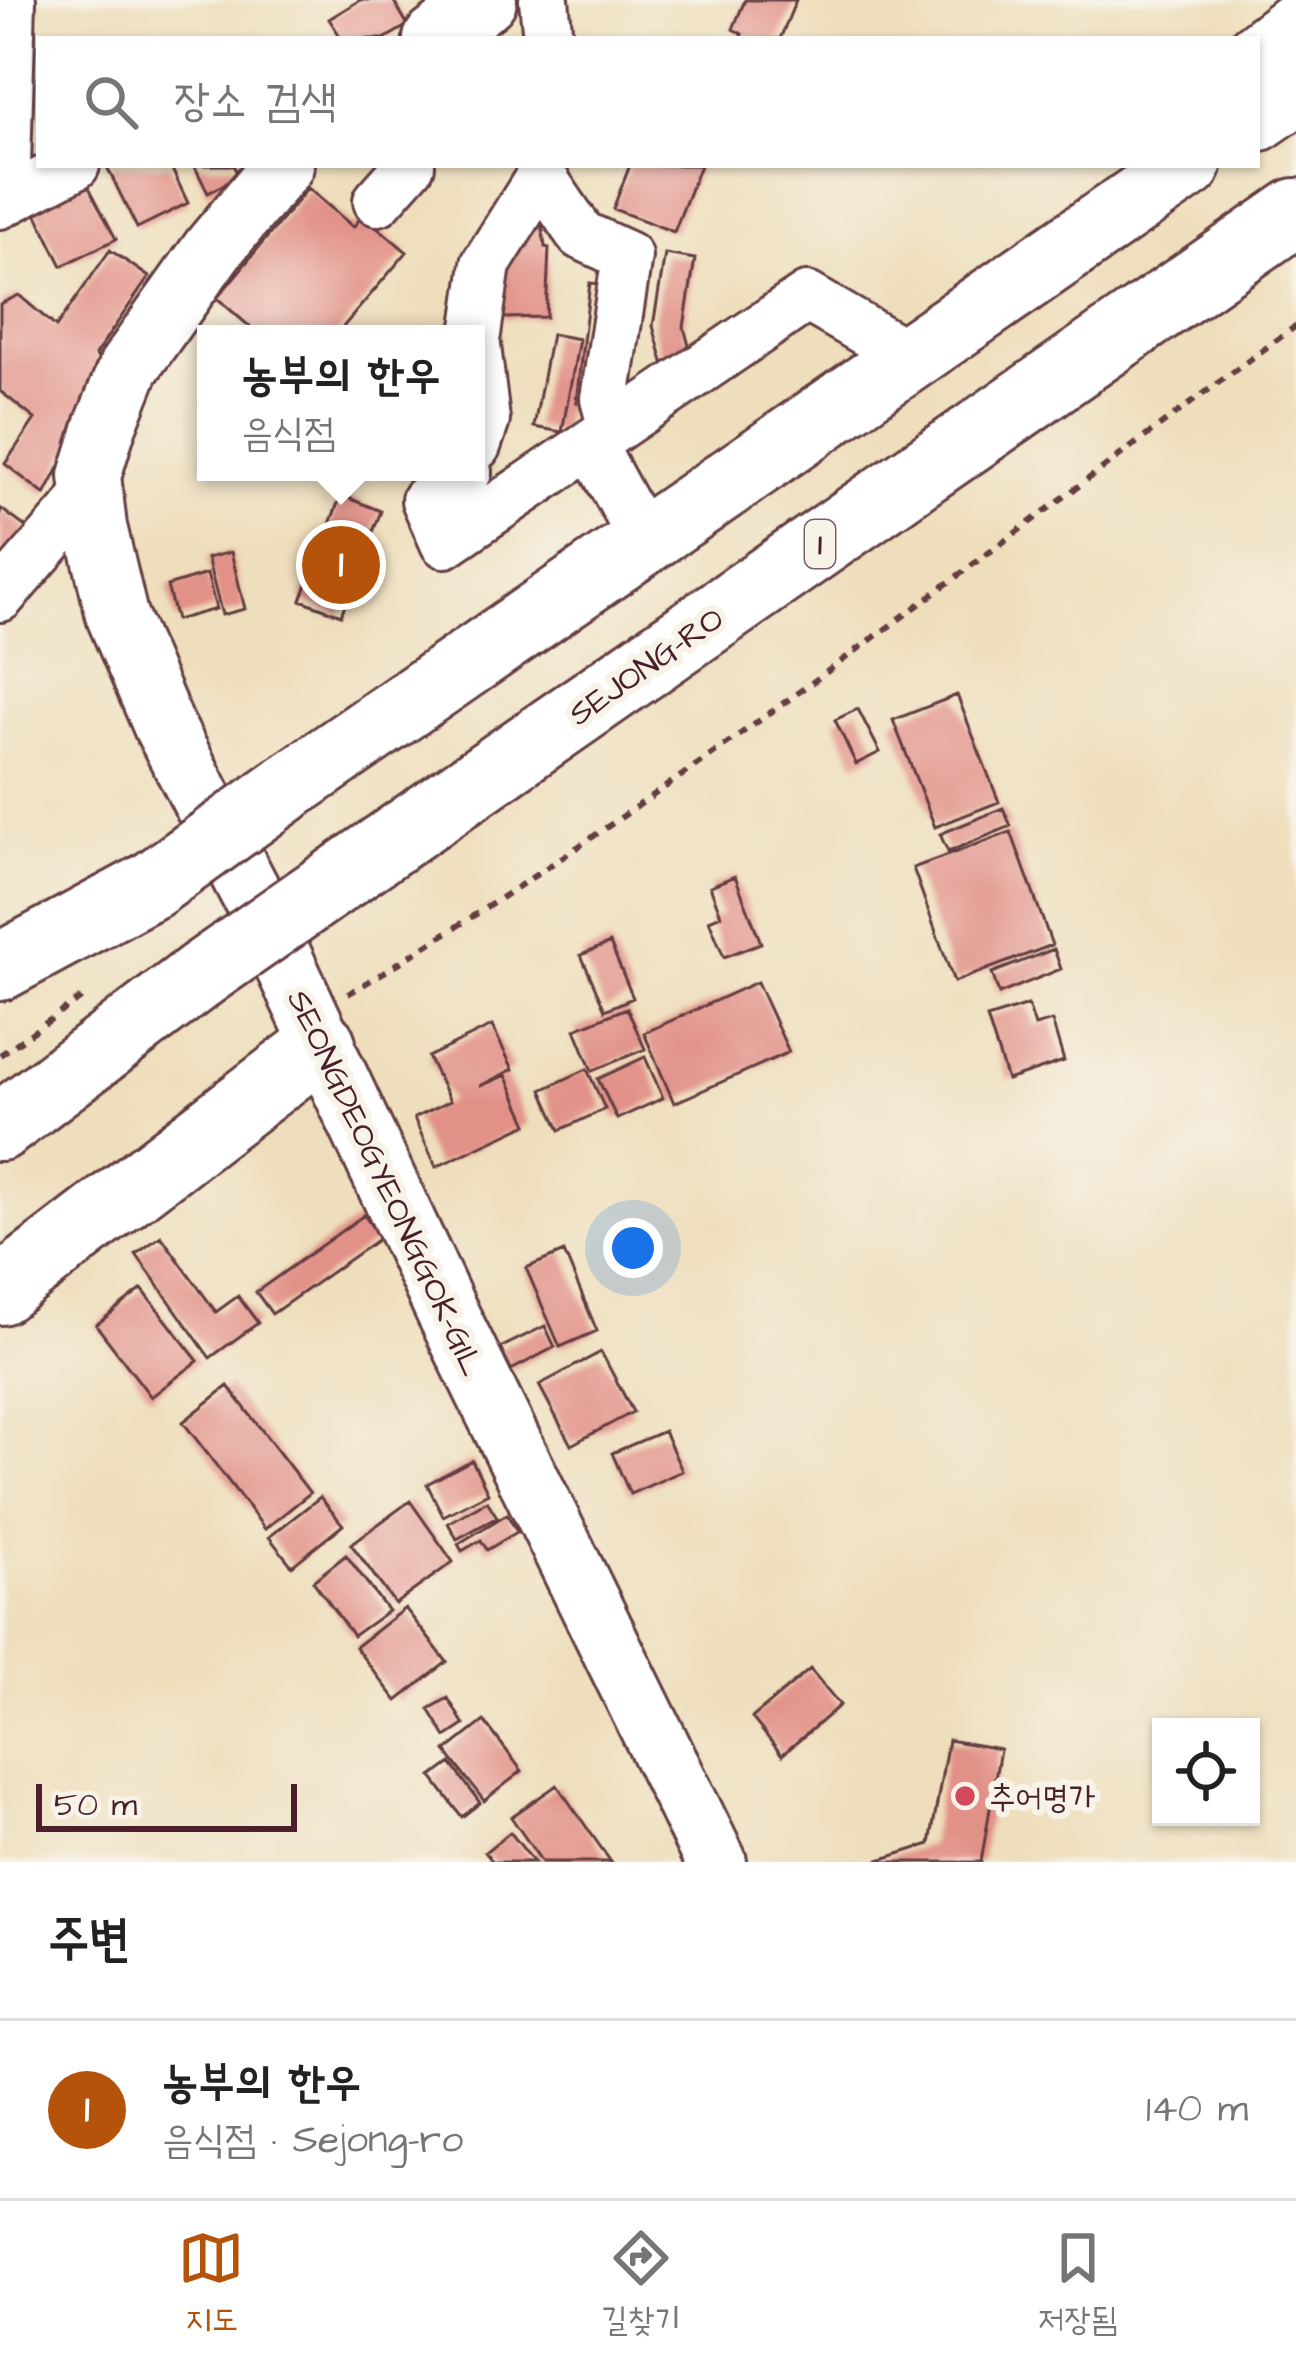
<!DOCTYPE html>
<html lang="ko">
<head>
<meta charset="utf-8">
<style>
	:root { --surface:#fff; --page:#f2f2f2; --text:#222; --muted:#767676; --line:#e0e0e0; --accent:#b45309 }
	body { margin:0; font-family:"Architects Daughter","Poor Story",sans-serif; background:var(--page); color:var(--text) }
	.controls { position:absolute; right:36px; bottom:36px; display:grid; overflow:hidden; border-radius:0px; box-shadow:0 3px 9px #0004 }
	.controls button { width:108px; height:108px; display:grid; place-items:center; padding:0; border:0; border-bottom:3px solid var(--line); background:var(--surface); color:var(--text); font:60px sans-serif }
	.scale { position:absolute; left:36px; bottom:30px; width:261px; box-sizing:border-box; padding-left:12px; border:6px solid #4a1f2b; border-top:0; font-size:33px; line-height:42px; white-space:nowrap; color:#4a1f2b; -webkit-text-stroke:9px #f7f3e8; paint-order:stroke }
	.you { position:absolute; left:633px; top:1248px; width:42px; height:42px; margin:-30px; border:9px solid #fff; border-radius:50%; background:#1a73e8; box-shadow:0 0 0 18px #1a73e833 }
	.badge { display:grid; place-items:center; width:78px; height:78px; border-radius:50%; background:var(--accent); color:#fff; font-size:39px; font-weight:700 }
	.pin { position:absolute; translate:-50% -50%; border:6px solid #fff; box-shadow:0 3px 12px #0006 }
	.popup { position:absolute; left:197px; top:325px; width:288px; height:156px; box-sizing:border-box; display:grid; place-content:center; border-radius:0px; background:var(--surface); filter:drop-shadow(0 3px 9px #0005); font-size:39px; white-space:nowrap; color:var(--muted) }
	.popup b { font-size:45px; color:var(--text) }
	.popup::after { content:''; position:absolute; left:50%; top:100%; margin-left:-24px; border:24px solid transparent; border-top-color:var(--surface) }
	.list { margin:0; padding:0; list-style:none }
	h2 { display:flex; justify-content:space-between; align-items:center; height:156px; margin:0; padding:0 48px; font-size:51px }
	h2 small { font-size:39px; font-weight:400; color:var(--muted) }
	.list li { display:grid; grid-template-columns:78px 1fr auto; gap:36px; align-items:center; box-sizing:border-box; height:180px; padding:0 48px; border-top:3px solid var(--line) }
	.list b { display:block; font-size:45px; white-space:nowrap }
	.list p { margin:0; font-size:39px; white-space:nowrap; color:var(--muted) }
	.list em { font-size:39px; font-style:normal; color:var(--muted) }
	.icon { flex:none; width:66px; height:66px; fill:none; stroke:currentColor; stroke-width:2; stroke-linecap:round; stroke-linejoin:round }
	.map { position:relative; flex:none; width:1296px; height:1862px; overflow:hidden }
	.search { position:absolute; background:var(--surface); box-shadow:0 3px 9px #0004; left:36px; right:36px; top:36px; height:132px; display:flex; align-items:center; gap:30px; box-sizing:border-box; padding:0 42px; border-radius:0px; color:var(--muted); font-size:45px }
	.sheet { height:336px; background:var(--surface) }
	nav { display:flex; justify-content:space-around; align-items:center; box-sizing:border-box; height:168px; border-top:3px solid var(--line); background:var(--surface); font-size:33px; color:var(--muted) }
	nav a { display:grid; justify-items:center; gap:6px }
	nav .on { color:var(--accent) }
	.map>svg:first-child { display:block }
	.building { fill:#e29188 }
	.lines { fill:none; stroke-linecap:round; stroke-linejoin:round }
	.minor-casing { stroke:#633c41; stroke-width:54 }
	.major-casing { stroke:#633c41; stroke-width:66 }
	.highway-casing { stroke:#633c41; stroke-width:72 }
	.path { stroke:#633c41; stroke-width:6; stroke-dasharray:9 9; stroke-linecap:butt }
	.minor { stroke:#fff; stroke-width:48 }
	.major { stroke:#fff; stroke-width:60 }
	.highway { stroke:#fff; stroke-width:66 }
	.highway-bridge-casing { stroke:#633c41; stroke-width:72; stroke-linecap:butt }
	.highway-bridge { stroke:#fff; stroke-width:66 }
	.poi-dot { fill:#d1495b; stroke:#f7f3e8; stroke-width:4.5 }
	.labels { text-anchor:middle; stroke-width:12; stroke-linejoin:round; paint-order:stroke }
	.shield { fill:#f7f3e8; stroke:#7e5f64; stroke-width:3 }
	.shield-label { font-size:30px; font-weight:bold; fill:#4a1f2b }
	.street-label { font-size:33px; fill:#4a1f2b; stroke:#f7f3e8 }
	.poi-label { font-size:33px; fill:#4a1f2b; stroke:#f7f3e8; text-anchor:start }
</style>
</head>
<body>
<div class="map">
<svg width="1296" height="1862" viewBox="0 0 1296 1862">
	<rect width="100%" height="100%" fill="#f7f3e8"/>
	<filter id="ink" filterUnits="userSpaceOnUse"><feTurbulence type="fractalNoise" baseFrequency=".00833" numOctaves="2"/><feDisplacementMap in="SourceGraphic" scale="24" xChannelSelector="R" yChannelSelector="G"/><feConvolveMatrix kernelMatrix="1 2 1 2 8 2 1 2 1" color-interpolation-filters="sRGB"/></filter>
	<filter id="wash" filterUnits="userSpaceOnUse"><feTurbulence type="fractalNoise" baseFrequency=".004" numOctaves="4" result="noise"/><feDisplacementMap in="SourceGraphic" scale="48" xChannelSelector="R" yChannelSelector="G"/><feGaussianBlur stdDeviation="2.7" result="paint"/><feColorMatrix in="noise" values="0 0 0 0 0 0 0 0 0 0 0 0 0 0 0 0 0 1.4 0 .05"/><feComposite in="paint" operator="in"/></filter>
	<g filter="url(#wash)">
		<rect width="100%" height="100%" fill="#eedebc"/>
		<g id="blocks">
			<!-- building -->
			<path class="building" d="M360,0H393L408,25L384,39H342L329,19Z
				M745,0H796L780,39H740L742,34L733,29Z
				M106,165H170L188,203L137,228Z
				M194,165H233L239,176L208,193Z
				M630,165H700L674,232L613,209Z
				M82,174L116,239L62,266L30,201Z
				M308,188L353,227L363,215L407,252L337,334H258L217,298Z
				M540,211L545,247L549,248L546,317L504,318L503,242Z
				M110,250L149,277L95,355L110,369L45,495L5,464L35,419L0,391V304L19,295L56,327Z
				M665,254L695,259L684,327L693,361L665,369L653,326Z
				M590,283L611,285L597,404L576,402Z
				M551,334L579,339L562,432L534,427Z
				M341,495L381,511L341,615L301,600Z
				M0,508L27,528L0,560Z
				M231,552L245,609L222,615L207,558Z
				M207,574L216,609L176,620L167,586Z
				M957,695L999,802L935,827L893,720Z
				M858,709L880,752L856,764L835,720Z
				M1003,808L1011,826L948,852L940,834Z
				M1011,832L1052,945L954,982L913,868Z
				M735,876L761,943L724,957L709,920L721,915L710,886Z
				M610,943L633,998L605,1010L581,955Z
				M1054,949L1061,969L999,994L992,973Z
				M757,982L789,1052L674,1103L644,1033Z
				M1028,1005L1035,1026L1052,1021L1064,1061L1007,1080L987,1018Z
				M627,1008L645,1049L592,1071L575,1029Z
				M492,1026L513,1069L480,1086L506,1075L528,1124L436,1167L414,1118L450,1101L428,1057Z
				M645,1057L663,1098L617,1119L598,1079Z
				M587,1069L605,1109L560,1130L542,1090Z
				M364,1215L380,1238L272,1314L256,1292Z
				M161,1236L216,1312L238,1296L258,1323L210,1358L136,1254Z
				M564,1252L597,1331L560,1347L526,1268Z
				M142,1289L198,1361L151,1397L96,1325Z
				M545,1326L555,1347L511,1370L500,1348Z
				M601,1352L633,1412L571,1445L539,1385Z
				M228,1386L310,1493L265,1529L183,1422Z
				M664,1431L682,1471L630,1494L612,1453Z
				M472,1460L488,1493L443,1516L427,1484Z
				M320,1497L343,1525L292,1566L269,1537Z
				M410,1501L453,1562L395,1604L351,1544Z
				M487,1501L497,1517L457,1539L448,1523Z
				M507,1514L517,1532L487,1550L481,1540L462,1551L458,1544Z
				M346,1555L388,1611L353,1636L313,1581Z
				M405,1608L447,1662L397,1701L355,1647Z
				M810,1669L840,1705L782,1755L752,1718Z
				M448,1698L464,1725L446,1737L429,1709Z
				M484,1721L522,1771L484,1801L446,1751Z
				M948,1740L1000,1749L981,1862H873L930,1844Z
				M451,1763L480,1803L462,1817L432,1777Z
				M557,1785L611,1862H542L511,1817Z
				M510,1832L534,1862H493L485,1852Z"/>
		</g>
	</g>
	<g filter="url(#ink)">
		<use href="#blocks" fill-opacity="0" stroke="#633c41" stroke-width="3"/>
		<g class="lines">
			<!-- minor casing -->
			<g class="minor-casing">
				<path id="minor" d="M544,0L548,39
					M541,176L581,235L627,256L605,399L613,429
					M5,199L11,0
					M378,201L410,165
					M0,204L75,165
					M476,334L486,264L541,176L542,165
					M476,346L485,420L476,446
					M591,444L644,541
					M467,472L426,500L445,543L807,297L900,351
					M0,597L92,491"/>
			</g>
			<!-- major casing -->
			<g class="major-casing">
				<path id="major" d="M434,39L486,0
					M283,165L213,249L129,367L105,427L90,476L96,527L117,616L164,726L259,909L446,1310L716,1862"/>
			</g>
			<!-- highway casing -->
			<g class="highway-casing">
				<path id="highway" d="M1257,56L1296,26
					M1257,118L1296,91
					M287,788L1188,165
					M344,875L1296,212
					M0,967L152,885
					M0,1127L202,974
					M0,1291L322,1044"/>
			</g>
			<!-- path -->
			<path class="path" d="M348,994C680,794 983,553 1296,326
				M0,1055L87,994"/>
			<!-- minor -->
			<use href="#minor" class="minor"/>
			<!-- major -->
			<use href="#major" class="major"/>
			<!-- highway -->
			<use href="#highway" class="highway"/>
			<!-- highway-bridge casing -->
			<g class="highway-bridge-casing">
				<path id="highway-bridge" d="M152,885L287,788
					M202,974L344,875"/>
			</g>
			<!-- highway-bridge -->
			<use href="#highway-bridge" class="highway-bridge"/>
		</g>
	</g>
	<!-- markers -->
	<circle class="poi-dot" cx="965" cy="1796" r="12"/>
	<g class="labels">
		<!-- shield labels -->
		<rect class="shield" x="805" y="520" width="30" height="48" rx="9"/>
		<g class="shield-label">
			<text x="820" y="554">1</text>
		</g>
		<!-- street labels -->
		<g class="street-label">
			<text transform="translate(645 665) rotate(-35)" y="12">SEJONG-RO</text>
			<text transform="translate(387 1182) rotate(65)" y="12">SEONGDEOGYEONGGOK-GIL</text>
		</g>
		<!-- poi labels -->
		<g class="poi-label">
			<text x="989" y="1808">추어명가</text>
		</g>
	</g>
</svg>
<div class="controls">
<button><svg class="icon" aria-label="locate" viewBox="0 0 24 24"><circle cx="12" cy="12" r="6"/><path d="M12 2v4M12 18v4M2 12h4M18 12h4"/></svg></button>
</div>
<div class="scale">50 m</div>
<div class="you"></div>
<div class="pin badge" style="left:341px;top:565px">1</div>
<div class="popup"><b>농부의 한우</b>음식점</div>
<div class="search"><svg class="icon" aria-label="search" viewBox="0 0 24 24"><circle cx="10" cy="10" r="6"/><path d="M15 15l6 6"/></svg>장소 검색</div>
</div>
<section class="sheet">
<h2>주변<small></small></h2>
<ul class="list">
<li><span class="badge">1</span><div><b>농부의 한우</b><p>음식점 · Sejong-ro</p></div><em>140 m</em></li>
</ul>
</section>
<nav>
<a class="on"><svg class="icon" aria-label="map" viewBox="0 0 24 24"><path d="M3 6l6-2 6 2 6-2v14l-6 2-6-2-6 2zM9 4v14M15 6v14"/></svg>지도</a>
<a><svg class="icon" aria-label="directions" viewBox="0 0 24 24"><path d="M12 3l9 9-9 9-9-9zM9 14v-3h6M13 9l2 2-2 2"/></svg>길찾기</a>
<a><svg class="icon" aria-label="saved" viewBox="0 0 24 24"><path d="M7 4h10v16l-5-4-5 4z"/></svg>저장됨</a>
</nav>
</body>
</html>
